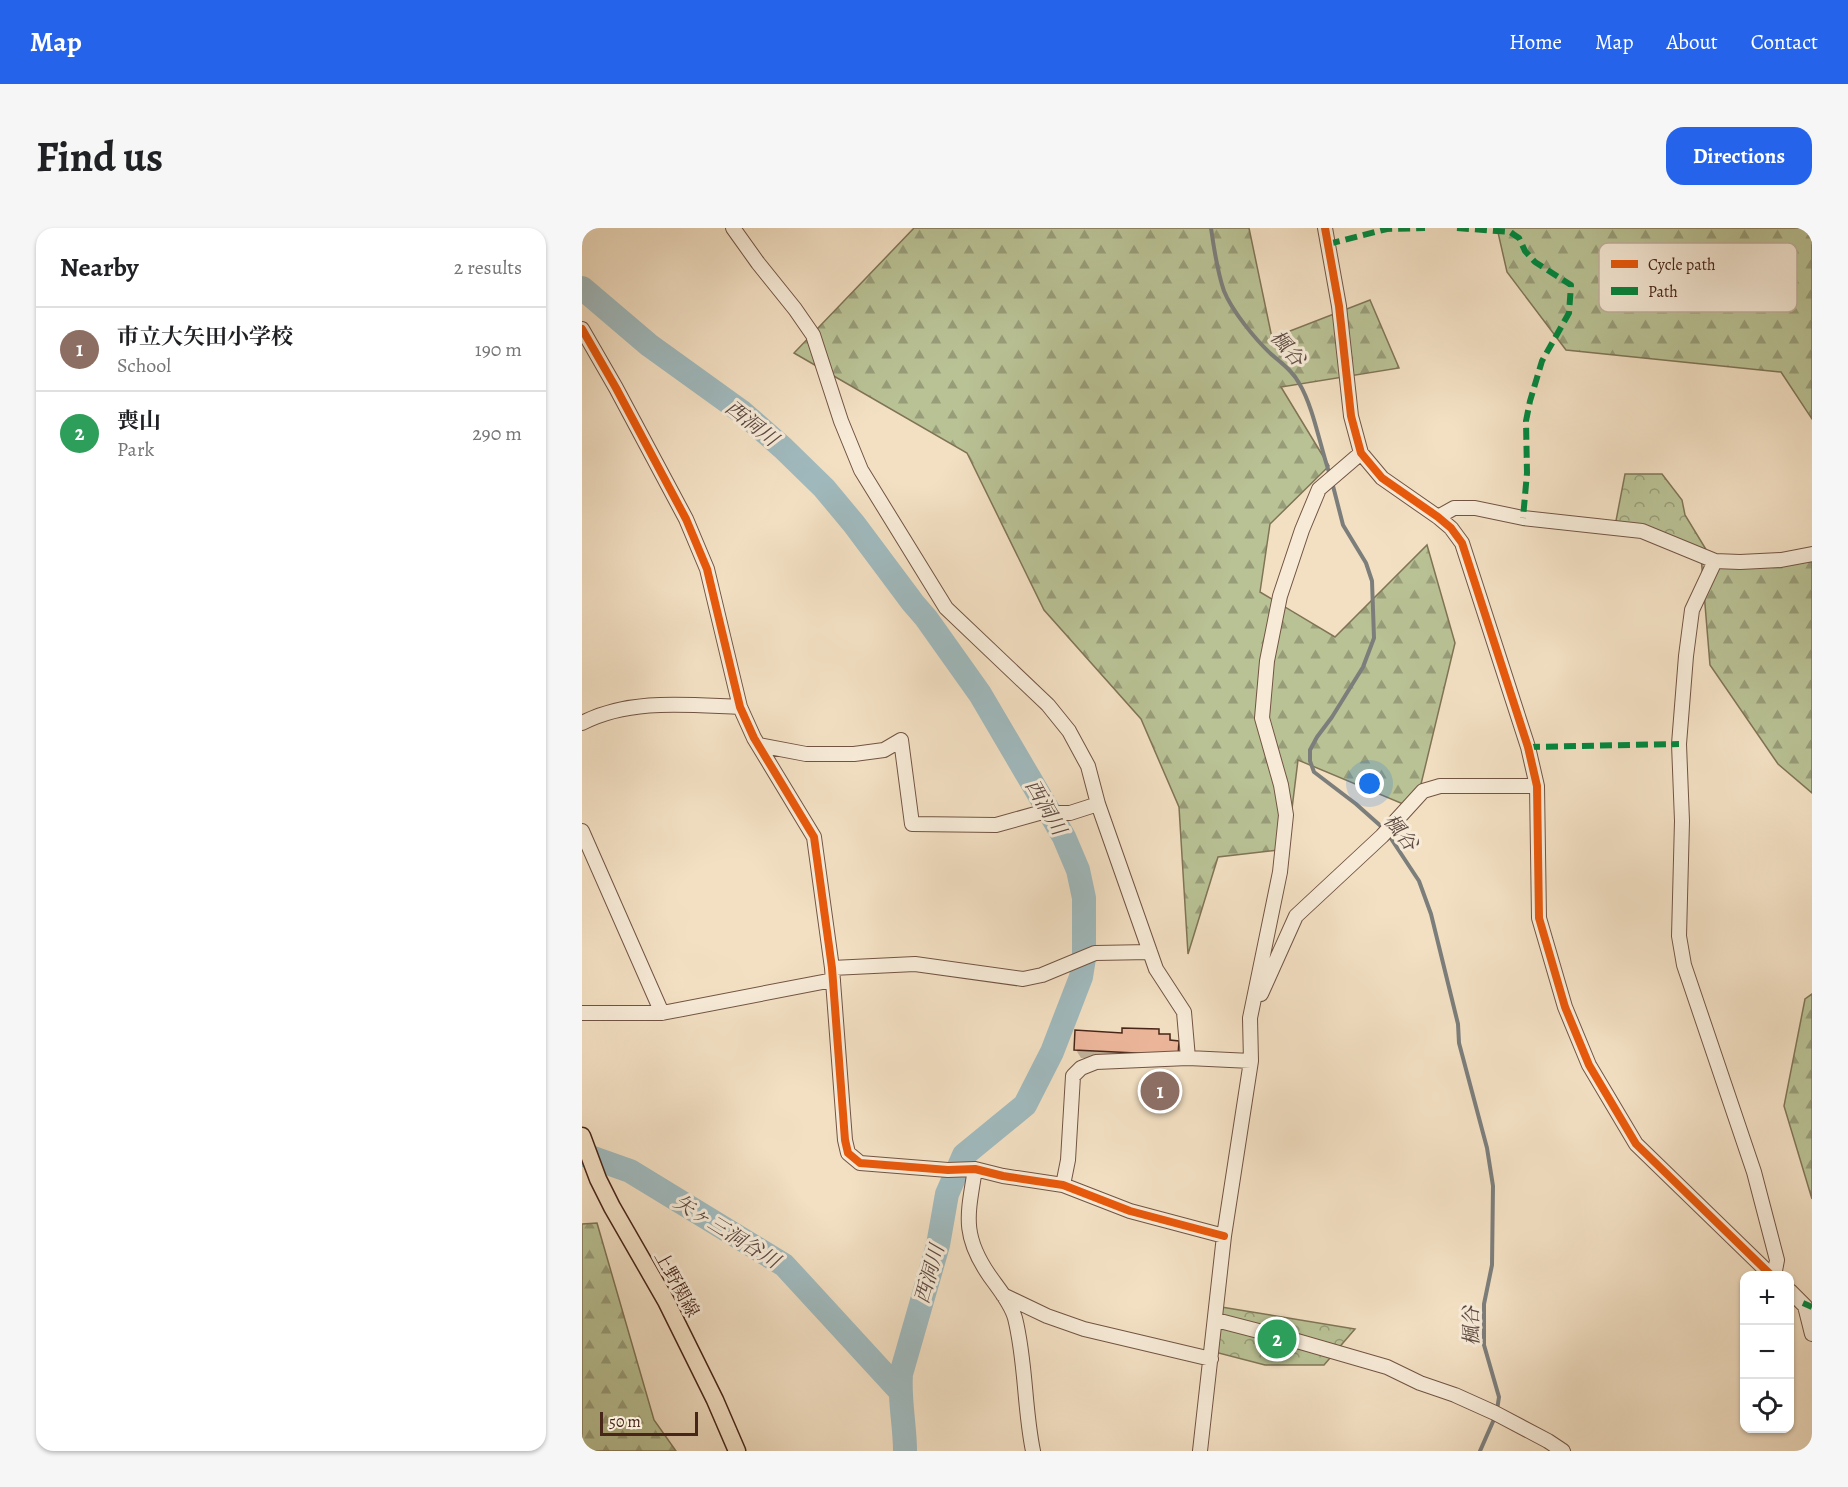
<!DOCTYPE html>
<html lang="en">
<head>
<meta charset="utf-8">
<style>
	:root { --surface:#fff; --page:#f6f6f6; --text:#202124; --muted:#757577; --line:#e0e0e0; --accent:#2563eb }
	body { margin:0; font-family:Alegreya,"Noto Serif JP",serif; background:var(--page); color:var(--text) }
	.controls { position:absolute; right:18px; bottom:18px; display:grid; overflow:hidden; border-radius:12px; box-shadow:0 2px 4px #0004 }
	.controls button { width:54px; height:54px; display:grid; place-items:center; padding:0; border:0; border-bottom:2px solid var(--line); background:var(--surface); color:var(--text); font:30px sans-serif }
	.scale { position:absolute; left:18px; bottom:15px; width:98px; box-sizing:border-box; padding-left:6px; border:3px solid #472518; border-top:0; font-size:16px; line-height:21px; white-space:nowrap; color:#472518; -webkit-text-stroke:4px #f7ebd8; paint-order:stroke }
	.you { position:absolute; left:788px; top:556px; width:21px; height:21px; margin:-15px; border:4px solid #fff; border-radius:50%; background:#1a73e8; box-shadow:0 0 0 9px #1a73e833 }
	.badge { display:grid; place-items:center; width:39px; height:39px; border-radius:50%; background:var(--accent); color:#fff; font-size:20px; font-weight:700 }
	.pin { position:absolute; translate:-50% -50%; border:3px solid #fff; box-shadow:0 2px 6px #0006 }
	.list { margin:0; padding:0; list-style:none }
	h2 { display:flex; justify-content:space-between; align-items:center; height:78px; margin:0; padding:0 24px; font-size:26px }
	h2 small { font-size:20px; font-weight:400; color:var(--muted) }
	.list li { display:grid; grid-template-columns:39px 1fr auto; gap:18px; align-items:center; box-sizing:border-box; height:84px; padding:0 24px; border-top:2px solid var(--line) }
	.list b { display:block; font-size:22px; white-space:nowrap }
	.list p { margin:0; font-size:20px; white-space:nowrap; color:var(--muted) }
	.list em { font-size:20px; font-style:normal; color:var(--muted) }
	.icon { flex:none; width:33px; height:33px; fill:none; stroke:currentColor; stroke-width:2; stroke-linecap:round; stroke-linejoin:round }
	.map { position:relative; flex:none; width:1230px; height:1223px; overflow:hidden; border-radius:18px }
	header { display:flex; align-items:center; gap:36px; box-sizing:border-box; height:84px; padding:0 30px; background:var(--accent); color:#fff }
	header strong { font-size:28px }
	nav { display:flex; gap:33px; margin-inline-start:auto; font-size:21px }
	.intro { display:flex; align-items:center; justify-content:space-between; box-sizing:border-box; height:144px; padding:0 36px }
	h1 { margin:0; font-size:42px }
	.button { padding:15px 27px; border-radius:18px; background:var(--accent); color:#fff; font-size:21px; font-weight:700 }
	main { display:flex; gap:36px; padding:0 36px }
	aside { flex:1; background:var(--surface); border-radius:18px; box-shadow:0 2px 4px #0004 }
	.map>svg:first-child { display:block }
	.forest { fill:url(#forest-firs); stroke:#807456; stroke-width:1.5 }
	.park { fill:url(#park-crowns); stroke:#807456; stroke-width:1.5 }
	.shadow { fill:#0003 }
	.lines { fill:none; stroke-linecap:round; stroke-linejoin:round }
	.stream { stroke:#7c7e7c; stroke-width:4 }
	.river { stroke:#a0babe; stroke-width:24 }
	.building { fill:#ecb69b; stroke:#472518; stroke-width:1.5 }
	.minor-casing { stroke:#725443; stroke-width:16 }
	.major-casing { stroke:#472518; stroke-width:19 }
	.minor { stroke:#f7ebd8; stroke-width:14 }
	.major { stroke:#f3e0c3; stroke-width:16 }
	.quiet { stroke:#00873e; stroke-width:6; stroke-dasharray:12 6; stroke-linecap:butt }
	.cycleway-casing { stroke:#f7ebd8; stroke-width:11 }
	.cycleway { stroke:#e8590c; stroke-width:8 }
	.labels { text-anchor:middle; stroke-width:6; stroke-linejoin:round; paint-order:stroke }
	.street-label { font-size:18px; fill:#472518; stroke:#f7ebd8 }
	.water-label { font-size:20px; font-style:italic; fill:#5d4a42; stroke:#f7ebd8 }
	.key { fill:#f7ebd8; stroke:#c2b09e; stroke-width:1.5 }
	.key-label { font-size:16px; fill:#472518 }
</style>
</head>
<body>
<header>
<strong>Map</strong>
<nav><a>Home</a><a>Map</a><a>About</a><a>Contact</a></nav>
</header>
<div class="intro"><h1>Find us</h1><a class="button">Directions</a></div>
<main>
<aside>
<h2>Nearby<small>2 results</small></h2>
<ul class="list">
<li><span class="badge" style="background:#8d6e63">1</span><div><b>市立大矢田小学校</b><p>School</p></div><em>190 m</em></li>
<li><span class="badge" style="background:#2e9e5b">2</span><div><b>喪山</b><p>Park</p></div><em>290 m</em></li>
</ul>
</aside>
<div class="map">
<svg width="1230" height="1223" viewBox="0 0 1230 1223">
	<defs>
		<pattern id="forest-firs" width="22" height="20" patternUnits="userSpaceOnUse" patternTransform="scale(1.5)"><rect width="22" height="20" fill="#b9c295"/><path d="M5 1l3.5 6h-7zM16 11l3.5 6h-7z" fill="#989d79"/></pattern>
		<pattern id="park-crowns" width="20" height="18" patternUnits="userSpaceOnUse" patternTransform="scale(1.5)"><rect width="20" height="18" fill="#b9c295"/><path d="M2 6a3 3 0 1 1 6 0M12 15a3 3 0 1 1 6 0" fill="none" stroke="#989d79"/></pattern>
	</defs>
	<rect width="100%" height="100%" fill="#f3e0c3"/>
	<filter id="stains"><feTurbulence type="fractalNoise" baseFrequency=".00333" numOctaves="4"/><feColorMatrix values="0 0 0 0 .2 0 0 0 0 .09 0 0 0 0 .02 0 0 0 .5 -.17"/></filter>
	<radialGradient id="worn" r=".72"><stop offset=".6" stop-color="#630" stop-opacity="0"/><stop offset="1" stop-color="#630" stop-opacity=".3"/></radialGradient>
	<!-- forest -->
	<path class="forest" d="M332,0H667L690,110L788,72L817,140L699,159L747,238L688,296L678,364L753,409L845,317L873,415L833,581L716,532L705,621L636,629L606,726L597,579L559,491L462,382L385,225L212,125Z
		M915,0H1230V191L1199,144L984,122L925,44Z
		M1119,328L1158,339L1230,333V565L1196,536L1128,437Z
		M1230,766V971L1202,878L1223,771Z
		M15,995L72,1192L94,1223H0V996Z"/>
	<!-- park -->
	<path class="park" d="M1043,246H1080L1100,272L1103,287L1128,328L1060,307L1032,303Z
		M633,1078L773,1101L742,1137H683L625,1122Z"/>
	<!-- shadow -->
	<path class="shadow" d="M576,803L579,807L588,808L591,814H596L601,823L600,835L499,830L494,822L541,806Z"/>
	<g class="lines">
		<!-- stream -->
		<path class="stream" d="M629,0C632,21 635,43 642,63C650,83 673,111 689,126C699,135 710,142 717,155C732,180 738,219 748,247
			M750,254L761,297L784,335L790,353L792,410L781,439L750,489L735,509L728,522V533L732,544L774,576L801,600
			M806,606L837,653L849,686L876,796L877,815L905,920L911,958L910,1037L902,1076V1117L917,1169L915,1182
			M898,1223L913,1189"/>
		<!-- river -->
		<path class="river" d="M0,60L67,117L160,184L201,220L242,260L272,296L331,375L344,390L398,466L482,609L496,642L502,670V730L499,749L470,824L443,877L382,927L365,966L356,1017L319,1146C317,1172 323,1197 323,1223
			M0,926L48,943L202,1037L317,1162"/>
	</g>
	<!-- building -->
	<path class="building" d="M540,800L577,801V806H588V812L597,813L596,827L492,822L493,802L540,805Z"/>
	<g class="lines">
		<!-- minor casing -->
		<g class="minor-casing">
			<path id="minor" d="M151,0L176,35L213,81L231,107L259,193L279,242L364,380L466,477L487,503L506,538L516,576L574,741L602,784L606,830
				M743,0L757,78L769,188L779,225L800,250L856,289L869,300L880,315L946,519L955,558L957,690L983,779L1007,837L1054,916L1190,1048
				M0,101L34,160L104,291L125,341L158,479L172,510L232,609L250,740L263,912L266,925L278,935L366,942L393,941L421,948L481,957L548,983L642,1008
				M856,289L872,280H893L941,290L1060,303L1133,333L1158,334L1199,332L1230,326
				M1133,333L1110,382L1104,428L1097,516L1100,593L1097,708L1102,737L1172,944L1195,1032L1192,1048
				M0,495C48,470 106,477 158,479
				M177,517L224,526H272L302,522L319,512L330,596L414,597L457,585H488L516,576
				M0,603L80,785
				M250,740L333,736L441,751L460,747L513,725L568,724
				M679,766L714,688L800,608L841,563L858,558H955
				M0,785H80L251,752
				M393,941C386,986 379,1006 407,1047C416,1060 429,1075 433,1090C444,1134 442,1179 451,1223
				M481,957L486,932L491,848L499,840L514,834L606,830L669,833
				M1208,1063L1223,1078L1230,1106
				M421,1067L465,1088L502,1101L629,1131
				M634,1092L715,1113L805,1139L838,1155L873,1167L913,1185L966,1213L981,1223
				M618,1223L642,1008L669,833L668,790L698,644L704,587L699,557L680,490L685,433L698,368L720,302L737,261L779,225"/>
		</g>
		<!-- major casing -->
		<g class="major-casing">
			<path id="major" d="M0,908L16,951L30,979L84,1073L133,1172L155,1223"/>
		</g>
		<!-- minor -->
		<use href="#minor" class="minor"/>
		<!-- major -->
		<use href="#major" class="major"/>
		<!-- quiet -->
		<path class="quiet" d="M875,0L928,4L937,10L943,23L953,34L989,57L987,85L960,133L948,173L944,193L945,245L941,290
			M746,16L805,1L843,0
			M946,519L1097,516
			M1221,1075L1230,1079"/>
		<!-- cycleway casing -->
		<g class="cycleway-casing">
			<path id="cycleway" d="M743,0L757,78L769,188L779,225L800,250L856,289L869,300L880,315L946,519L955,558L957,690L983,779L1007,837L1054,916L1190,1048
				M0,101L34,160L104,291L125,341L158,479L172,510L232,609L250,740L263,912L266,925L278,935L366,942L393,941L421,948L481,957L548,983L642,1008"/>
		</g>
		<!-- cycleway -->
		<use href="#cycleway" class="cycleway"/>
	</g>
	<g class="labels">
		<!-- street labels -->
		<g class="street-label">
			<text transform="translate(95 1056) rotate(61)" y="6">上野関線</text>
		</g>
		<!-- water labels -->
		<g class="water-label">
			<text transform="translate(706 120) rotate(48)" y="7">楓谷</text>
			<text transform="translate(170 195) rotate(38)" y="7">西洞川</text>
			<text transform="translate(464 579) rotate(60)" y="7">西洞川</text>
			<text transform="translate(819 604) rotate(51)" y="7">楓谷</text>
			<text transform="translate(145 1003) rotate(32)" y="7">矢ヶ三洞谷川</text>
			<text transform="translate(347 1046) rotate(-74)" y="7">西洞川</text>
			<text transform="translate(889 1098) rotate(-91)" y="7">楓谷</text>
		</g>
	</g>
	<!-- legend -->
	<rect x="1017" y="15" width="198" height="69" rx="9" class="key"/>
	<rect x="1029" y="32" width="27" height="8" fill="#e8590c"/>
	<rect x="1029" y="59" width="27" height="8" fill="#00873e"/>
	<g class="key-label">
		<text x="1066" y="42">Cycle path</text>
		<text x="1066" y="69">Path</text>
	</g>
	<rect width="100%" height="100%" filter="url(#stains)"/>
	<rect width="100%" height="100%" fill="url(#worn)"/>
</svg>
<div class="controls">
<button>+</button>
<button>−</button>
<button><svg class="icon" aria-label="locate" viewBox="0 0 24 24"><circle cx="12" cy="12" r="6"/><path d="M12 2v4M12 18v4M2 12h4M18 12h4"/></svg></button>
</div>
<div class="scale">50 m</div>
<div class="you"></div>
<div class="pin badge" style="left:578px;top:863px;background:#8d6e63">1</div>
<div class="pin badge" style="left:695px;top:1111px;background:#2e9e5b">2</div>
</div>
</main>
</body>
</html>
